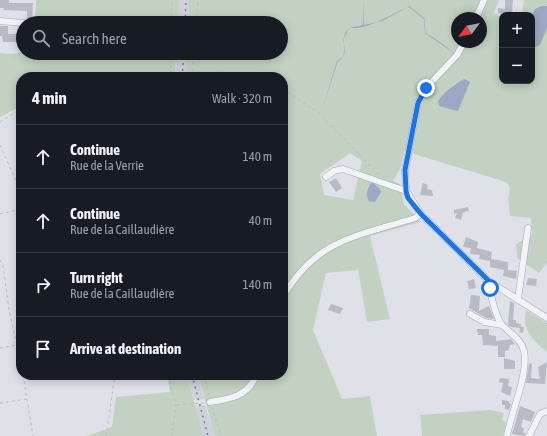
<!DOCTYPE html>
<html lang="en">
<head>
<meta charset="utf-8">
<style>
	:root { --surface:#171b24; --page:#20242c; --text:#f1f3f6; --muted:#9ea1a6; --line:#363941 }
	body { margin:0; font-family:"Asap Condensed",sans-serif; background:var(--page); color:var(--text) }
	.controls { position:absolute; right:12px; top:12px; display:grid; overflow:hidden; border-radius:8px; box-shadow:0 2px 10px #0003 }
	.controls button { width:36px; height:36px; display:grid; place-items:center; padding:0; border:0; border-bottom:1px solid var(--line); background:var(--surface); color:var(--text); font:20px sans-serif }
	.compass { position:absolute; left:451px; top:12px; width:36px; height:36px; border-radius:50%; background:var(--surface); box-shadow:0 2px 10px #0003; rotate:238deg }
	.stop { position:absolute; width:12px; height:12px; margin:-9px; border:3px solid #1a73e8; border-radius:50%; background:#fff }
	.stop.end { background:#1a73e8; border-color:#fff; box-shadow:0 1px 4px #0008 }
	.list { margin:0; padding:0; list-style:none }
	h2 { display:flex; justify-content:space-between; align-items:center; height:52px; margin:0; padding:0 16px; font-size:17px }
	h2 small { font-size:13px; font-weight:400; color:var(--muted) }
	.list li { display:grid; grid-template-columns:26px 1fr auto; gap:12px; align-items:center; box-sizing:border-box; height:64px; padding:0 16px; border-top:1px solid var(--line) }
	.list b { display:block; font-size:15px; white-space:nowrap }
	.list p { margin:0; font-size:13px; white-space:nowrap; color:var(--muted) }
	.list em { font-size:13px; font-style:normal; color:var(--muted) }
	.icon { flex:none; width:22px; height:22px; fill:none; stroke:currentColor; stroke-width:2; stroke-linecap:round; stroke-linejoin:round }
	.map { position:relative; flex:none; width:547px; height:436px; overflow:hidden }
	.search { position:absolute; background:var(--surface); box-shadow:0 2px 10px #0003; left:16px; top:16px; width:272px; height:44px; display:flex; align-items:center; gap:10px; box-sizing:border-box; padding:0 14px; border-radius:22px; color:var(--muted); font-size:15px }
	.panel { position:absolute; background:var(--surface); box-shadow:0 2px 10px #0003; left:16px; top:72px; width:272px; height:308px; border-radius:16px }
	.map>svg:first-child { display:block }
	.built { fill:#ced0da }
	.green { fill:#c2d1c2; fill-rule:evenodd }
	.water { fill:#9da8c5 }
	.building { fill:#b8bac4 }
	.lines { fill:none; stroke-linecap:round; stroke-linejoin:round }
	.minor-casing { stroke:#a6a7b2; stroke-width:7 }
	.path { stroke:#babcc2; stroke-width:1; stroke-dasharray:3 3; stroke-linecap:butt }
	.minor { stroke:#f2f3f6; stroke-width:6 }
	.rail { stroke:#7a7e90; stroke-width:1.5; stroke-dasharray:2 4; stroke-linecap:butt }
	.route { stroke:#1a73e8; stroke-width:5 }
</style>
</head>
<body>
<div class="map">
<svg width="547" height="436" viewBox="0 0 547 436">
	<rect width="100%" height="100%" fill="#e0e1e8"/>
	<!-- built -->
	<path class="built" d="M179,0H189L188,23H178Z
		M176,53H187L186,77H175Z
		M187,375H198L204,399L194,400Z
		M205,405L215,436H203L195,406Z"/>
	<!-- green -->
	<path class="green" d="M36,0H179L178,23H35Z
		M189,0H499L494,13L502,17V81H532V15H522L524,0H547V263L539,273L517,258L516,244L532,235L531,218L510,216L508,198L510,188L506,182L404,151L401,167L393,181L400,184L404,204L421,222L370,236L390,319L367,322L358,270L326,273L313,330L342,399L370,396L377,436H215L198,375H283V77H186L187,53H281V23H188ZM457,18H481V42H457ZM350,153L362,161L353,200L324,195L320,174Z
		M23,51V53H176L175,77H21V106L0,117V53L15,54Z
		M526,310L547,323V352C533,341 521,329 526,310Z
		M167,375H187L203,436H87L112,427L116,397L170,392Z
		M490,410L504,413L502,420L506,422L503,436H422L420,415Z"/>
	<!-- water -->
	<path class="water" d="M364,0V25L382,21L408,7L409,6L424,18C426,23 424,28 426,33C436,39 446,46 455,54L425,33L424,19L409,7C389,14 373,29 349,28L343,40C345,48 347,57 338,61L322,110L337,61L343,57C346,46 340,37 349,28L363,25Z
		M542,6H547V28L540,45L532,48V15L535,9Z
		M464,79L470,82L458,111L439,106L438,101C445,91 454,85 464,79Z
		M372,182L380,189L381,192L375,202L369,201C365,193 367,189 372,182Z"/>
	<!-- building -->
	<path class="building" d="M0,0H9V3H33L32,22H27V11L3,10L4,8H0Z
		M505,0H513L512,15L498,13V8L505,9Z
		M0,26H8V34H19V29H23V42H3L2,36H0Z
		M336,178L342,188L336,192L329,182Z
		M423,183L428,185L427,189L432,190L433,196L420,195Z
		M468,207L469,211L463,212L461,220L455,218L457,213L454,214V210Z
		M466,237L478,242L477,248L492,252L491,259L508,262V270L517,271L516,279L503,276L504,270L490,267V261L479,259L480,255L470,254L471,248L463,247Z
		M528,278L537,279L536,286L526,285Z
		M474,279L476,288L469,289L467,281Z
		M471,295L480,296L479,311L489,306L494,319L486,318L469,308Z
		M510,301L514,303L513,320H516V323L521,324V327H524L523,333L519,332L520,328L511,327L508,325Z
		M331,304L343,308L340,314L328,310Z
		M477,329H489V335L496,336V341L511,339L515,344L510,345L509,350L505,351V357H498V346L483,345L482,335H478Z
		M504,358L515,361V369H504Z
		M547,362L545,384L526,383L529,364L532,363L531,378L540,379L538,367Z
		M500,378L509,379L508,386L512,387L510,396L501,392L503,383L499,382Z
		M502,400L509,401V403L511,404L509,410L505,409V405H502Z
		M520,406L535,412L531,422L523,419L521,427L524,428L523,433H525V436L512,434Z"/>
	<g class="lines">
		<!-- minor casing -->
		<g class="minor-casing">
			<path id="minor" d="M476,18L484,0
				M0,21L23,23
				M464,42L457,55L426,88L418,103L405,170L406,191L421,214L490,282L547,318
				M326,177L334,171L343,169L406,191
				M490,282C489,291 496,319 503,326C511,334 521,339 524,351C529,374 511,412 507,436
				M283,297C315,240 357,236 415,218L421,214
				M518,299L528,228
				M470,314L484,322L502,325
				M210,402C230,399 249,396 256,375
				M529,436L540,414L547,411"/>
		</g>
		<!-- path -->
		<path class="path" d="M171,23L172,0
			M196,23L198,0
			M171,53V77
			M192,72H238L258,77
			M192,77L194,53
			M283,89L320,114L379,175
			M0,122L21,109
			M0,145L21,192
			M0,214L21,209
			M0,260L3,265L9,310L21,364
			M0,348L17,345
			M23,375L33,436
			M168,375L176,405L172,436
			M204,375L209,396
			M0,403L27,399
			M177,405L204,403
			M212,407L221,436
			M106,436L115,375"/>
		<!-- minor -->
		<use href="#minor" class="minor"/>
		<!-- rail -->
		<path class="rail" d="M185,23L186,0
			M182,77L184,53
			M192,375L208,436"/>
	</g>
	<g class="lines">
		<!-- route -->
		<path class="route" d="M426,88L418,103L405,170L406,191L408,198L421,214L490,282V288"/>
	</g>
</svg>
<div class="controls">
<button>+</button>
<button>−</button>
</div>
<svg class="compass" viewBox="-18 -18 36 36"><path d="M0-13l5 13h-10z" fill="#e53935"/><path d="M0 13l5-13h-10z" fill="#9ea1a6"/></svg>
<div class="stop" style="left:490px;top:288px"></div>
<div class="stop end" style="left:426px;top:88px"></div>
<div class="search"><svg class="icon" aria-label="search" viewBox="0 0 24 24"><circle cx="10" cy="10" r="6"/><path d="M15 15l6 6"/></svg>Search here</div>
<section class="panel">
<h2>4 min<small>Walk · 320 m</small></h2>
<ul class="list">
<li><svg class="icon" aria-label="ahead" viewBox="0 0 24 24"><path d="M12 20V5M6 11l6-6 6 6"/></svg><div><b>Continue</b><p>Rue de la Verrie</p></div><em>140 m</em></li>
<li><svg class="icon" aria-label="ahead" viewBox="0 0 24 24"><path d="M12 20V5M6 11l6-6 6 6"/></svg><div><b>Continue</b><p>Rue de la Caillaudière</p></div><em>40 m</em></li>
<li><svg class="icon" aria-label="right" viewBox="0 0 24 24"><path d="M7 20v-9h11M14 6l5 5-5 5"/></svg><div><b>Turn right</b><p>Rue de la Caillaudière</p></div><em>140 m</em></li>
<li><svg class="icon" aria-label="arrive" viewBox="0 0 24 24"><path d="M6 21V4h12l-3 4 3 4H6"/></svg><div><b>Arrive at destination</b></div></li>
</ul>
</section>
</div>
</body>
</html>
